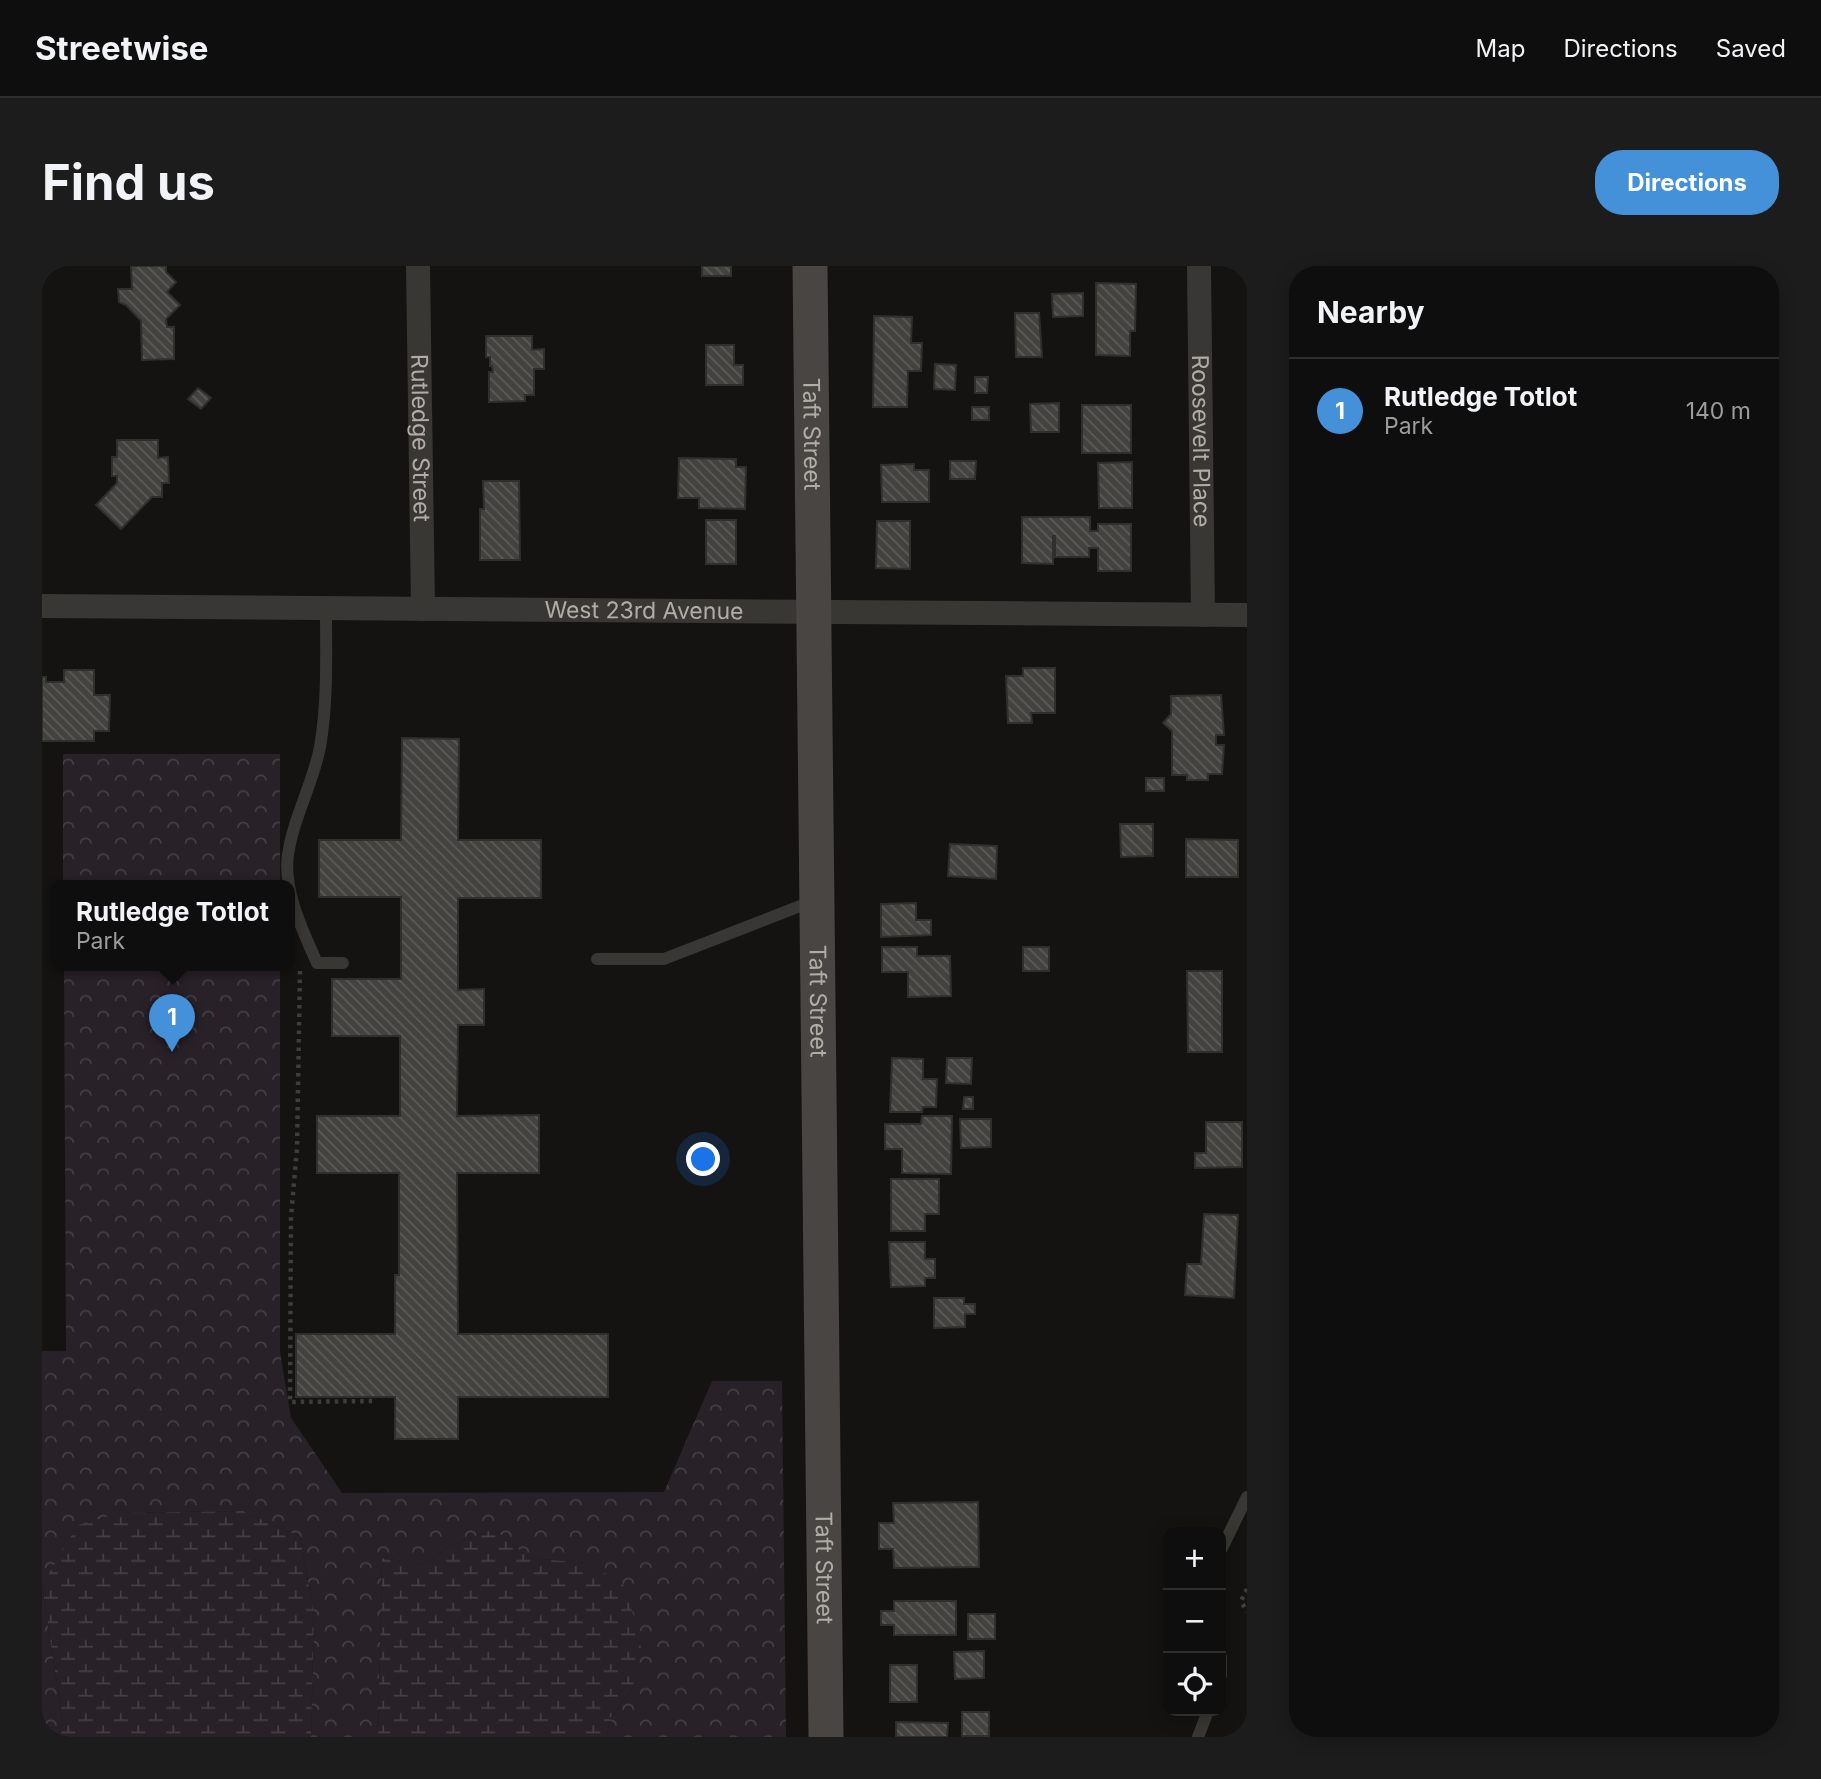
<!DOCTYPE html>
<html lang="en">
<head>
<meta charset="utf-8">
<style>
	:root { --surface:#0f0e0e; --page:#1d1c1c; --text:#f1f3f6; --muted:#9b9c9e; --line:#2f2e2e; --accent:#4491da }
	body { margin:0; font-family:Inter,sans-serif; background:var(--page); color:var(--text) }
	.controls { position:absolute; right:21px; bottom:21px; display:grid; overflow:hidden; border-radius:14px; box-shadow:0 4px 18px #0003 }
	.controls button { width:63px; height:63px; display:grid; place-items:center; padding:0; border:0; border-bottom:2px solid var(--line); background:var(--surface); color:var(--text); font:35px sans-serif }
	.you { position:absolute; left:662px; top:894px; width:24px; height:24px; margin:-18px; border:5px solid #fff; border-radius:50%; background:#1a73e8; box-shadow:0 0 0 10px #1a73e833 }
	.badge { display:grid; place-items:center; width:46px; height:46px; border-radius:50%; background:var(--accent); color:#fff; font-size:23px; font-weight:700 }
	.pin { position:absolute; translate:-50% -58px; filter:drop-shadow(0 2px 4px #0008) }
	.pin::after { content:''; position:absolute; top:37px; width:24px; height:21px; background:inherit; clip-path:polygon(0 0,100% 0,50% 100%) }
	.popup { position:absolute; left:8px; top:614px; width:245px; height:91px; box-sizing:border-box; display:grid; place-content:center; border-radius:14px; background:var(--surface); filter:drop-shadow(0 2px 5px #0005); font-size:23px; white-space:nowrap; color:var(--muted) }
	.popup b { font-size:26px; color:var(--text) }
	.popup::after { content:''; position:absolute; left:50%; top:100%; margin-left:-14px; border:14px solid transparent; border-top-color:var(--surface) }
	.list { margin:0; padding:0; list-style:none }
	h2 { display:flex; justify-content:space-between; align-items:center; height:91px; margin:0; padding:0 28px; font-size:30px }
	h2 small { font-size:23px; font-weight:400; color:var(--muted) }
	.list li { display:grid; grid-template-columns:46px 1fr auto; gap:21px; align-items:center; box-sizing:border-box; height:105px; padding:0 28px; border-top:2px solid var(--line) }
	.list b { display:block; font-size:26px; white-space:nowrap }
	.list p { margin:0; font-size:23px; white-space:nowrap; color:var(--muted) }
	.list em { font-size:23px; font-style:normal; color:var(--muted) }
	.icon { flex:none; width:38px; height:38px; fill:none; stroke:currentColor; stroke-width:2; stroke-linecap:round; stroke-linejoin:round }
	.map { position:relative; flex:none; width:1205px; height:1471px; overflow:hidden; border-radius:28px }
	header { display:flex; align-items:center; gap:42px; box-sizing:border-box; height:98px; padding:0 35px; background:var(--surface); border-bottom:2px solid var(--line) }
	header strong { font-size:33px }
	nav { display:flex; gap:38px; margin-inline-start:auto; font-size:24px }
	.intro { display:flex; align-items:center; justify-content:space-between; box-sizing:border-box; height:168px; padding:0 42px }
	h1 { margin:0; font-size:49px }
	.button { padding:18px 32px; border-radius:28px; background:var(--accent); color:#fff; font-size:24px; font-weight:700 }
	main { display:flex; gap:42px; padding:0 42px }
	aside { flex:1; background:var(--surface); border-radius:28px; box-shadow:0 4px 18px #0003 }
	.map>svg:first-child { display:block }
	.forest { fill:url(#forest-crowns) }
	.wetland { fill:url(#wetland-marsh) }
	.building { fill:url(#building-back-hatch); stroke:#2f2f2d; stroke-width:2 }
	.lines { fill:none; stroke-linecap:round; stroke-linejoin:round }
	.path { stroke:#3f3d3a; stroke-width:4.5; stroke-dasharray:3.5 5; stroke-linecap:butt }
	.lane { stroke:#383734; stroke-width:12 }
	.street { stroke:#383734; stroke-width:24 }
	.secondary { stroke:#484542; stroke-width:35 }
	.labels { text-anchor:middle; stroke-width:7; stroke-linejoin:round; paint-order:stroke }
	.street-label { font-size:23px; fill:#b2aca6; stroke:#0f0e0d }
</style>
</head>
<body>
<header>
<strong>Streetwise</strong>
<nav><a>Map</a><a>Directions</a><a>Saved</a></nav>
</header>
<div class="intro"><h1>Find us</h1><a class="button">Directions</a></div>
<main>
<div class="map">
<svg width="1205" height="1471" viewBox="0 0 1205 1471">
	<defs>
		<pattern id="forest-crowns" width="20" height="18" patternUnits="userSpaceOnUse" patternTransform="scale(1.75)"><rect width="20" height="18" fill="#282128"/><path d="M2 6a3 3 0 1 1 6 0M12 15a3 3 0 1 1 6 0" fill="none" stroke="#453f44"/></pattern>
		<pattern id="wetland-marsh" width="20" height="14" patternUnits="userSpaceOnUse" patternTransform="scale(1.75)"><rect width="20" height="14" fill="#282128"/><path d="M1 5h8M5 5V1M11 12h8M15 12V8" fill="none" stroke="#453f44"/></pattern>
		<pattern id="building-back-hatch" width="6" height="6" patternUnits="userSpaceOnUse" patternTransform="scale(1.75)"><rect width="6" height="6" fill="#44423f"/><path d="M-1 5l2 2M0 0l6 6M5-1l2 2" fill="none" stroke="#5d5b58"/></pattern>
	</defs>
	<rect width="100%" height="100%" fill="#141312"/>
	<!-- forest -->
	<path class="forest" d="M21,488H238V620H21Z
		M22,700H238V1086L249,1152L300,1227L622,1226L670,1115H740L744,1471H565L568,1452L590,1424L545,1297L487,1292L452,1263L408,1280L382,1298L340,1292L336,1471H269L272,1348L258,1271L201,1245L77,1247L0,1319L20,1451L17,1471H0V1085H24Z"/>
	<!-- wetland -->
	<path class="wetland" d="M201,1245L258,1271L272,1348L269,1471H17L20,1451L0,1319L36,1259L77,1247Z
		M452,1263L487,1292L545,1297L581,1318L600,1375L590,1424L568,1452L565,1471H336L340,1292L382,1298L408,1280Z"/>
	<!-- building -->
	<path class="building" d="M89,0H124V6L134,16L125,26L138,39L124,53L125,61H132V93L100,94L99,55L84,39L77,36L76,23H90Z
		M660,0H689V10H660Z
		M1054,17L1094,18L1093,65H1088V90L1054,89Z
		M1041,27V50L1011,51L1010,28Z
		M973,47H997L1000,91H974Z
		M832,50L870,51L869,77H880L879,105H866L865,141H831Z
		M444,70H490V84L502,83V103H492V129H483V135L447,136V106H451L450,100H448V91H444Z
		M664,79H692V99H701V119H664Z
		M893,98L914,99L913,124L892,123Z
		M933,111H946L945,127H933Z
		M156,122L169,132L159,143L146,133Z
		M1017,137V166H989L988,138Z
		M1040,139H1089V187H1040Z
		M930,141H947V154H930Z
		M75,174H116V192L126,191L127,217H120V231H110L79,263L54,239L75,217V210H70V191H75Z
		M637,192L694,193V201H704L703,243L657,242V232H636Z
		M908,195H934L933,213H908Z
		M1090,196V242H1057L1056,197Z
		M872,198V204H887V236H840L839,199Z
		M441,215H477L478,294H438V243H442Z
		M980,251H1048V265H1056V258H1089V305H1056V282H1047V291H1013V270H1011V298L980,297Z
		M664,254H694V298H664Z
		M835,255H868V303L834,302Z
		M981,402H1013V447H989L990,457H966L964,410H981Z
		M22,404H52V429H68L67,465H52V475H0V411H4V416H22Z
		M1179,429L1182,469H1174V479H1182L1180,508H1166V514H1145V509H1130V465L1121,457L1129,448V430Z
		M360,472L417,473L416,574H499V632H416V724L442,723V759H416L415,850L497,849V907H415L416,1068H566V1131H416V1173H353V1131H254V1068H353V1009H357V907H275V850H358V770H290V713H359V631H277V574H359Z
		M1104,512H1122V525H1104Z
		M1078,558H1111V590L1079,591Z
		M1144,573L1196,574V611H1144Z
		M908,578L955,580L954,613L906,610Z
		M874,637V654H889V669L839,671V638Z
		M840,681H875V690H908L909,730L866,731V706H840Z
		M981,681H1007V705H981Z
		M1145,705H1180V786H1146Z
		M850,792L881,793V813H895L894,841H881L880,846H848Z
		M905,792H930L929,818L904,817Z
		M922,831H931V843H921Z
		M880,850H910L909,908L860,907V883H843V858H879Z
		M918,853H949V881L919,882Z
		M1164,856H1200V901L1153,902V887H1164Z
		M849,913H897V948H883V965H849Z
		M1162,948L1196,949L1192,1032L1143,1029L1145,998H1159Z
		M847,976H883V993H893V1012H883V1020L849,1021Z
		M892,1032H922V1038H933V1048H923V1061L892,1062Z
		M936,1236L937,1301L852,1302L851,1283H837V1257H852L851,1237Z
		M852,1335H914V1369H852V1359H839V1345H852Z
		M926,1348H953V1373H926Z
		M942,1385V1412L913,1413L912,1386Z
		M848,1399H875V1436H848Z
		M920,1446H947V1470H920Z
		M854,1456L906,1457L905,1471H854Z"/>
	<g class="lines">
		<!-- path -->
		<path class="path" d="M258,705L255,882L249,951L248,1136L333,1135
			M1205,1323L1199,1335L1205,1346
			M1200,1471L1205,1456"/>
		<!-- lane -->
		<path class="lane" d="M284,342C284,388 286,435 278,481C271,518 251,552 246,589C241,625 261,665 275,697H301
			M555,693H622L771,635
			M1179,1284L1205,1231
			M1179,1391V1410
			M1156,1471L1166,1445"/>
		<!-- street -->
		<g class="street">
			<path id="s1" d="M376,0L381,343"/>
			<path id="s2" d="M1157,0L1161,349"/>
			<path id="s3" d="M0,340L1205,349"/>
		</g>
		<!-- secondary -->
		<path class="secondary" id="s4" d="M768,0L784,1471"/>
	</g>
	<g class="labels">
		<!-- street labels -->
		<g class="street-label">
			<text dy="8" stroke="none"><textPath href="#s4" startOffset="168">Taft Street</textPath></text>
			<text dy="8" stroke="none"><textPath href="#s1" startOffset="172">Rutledge Street</textPath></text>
			<text dy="8" stroke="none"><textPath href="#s2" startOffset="175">Roosevelt Place</textPath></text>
			<text dy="8" stroke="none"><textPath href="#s3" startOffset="602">West 23rd Avenue</textPath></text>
			<text dy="8" stroke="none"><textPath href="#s4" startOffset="735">Taft Street</textPath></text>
			<text dy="8" stroke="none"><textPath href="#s4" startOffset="1302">Taft Street</textPath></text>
		</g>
	</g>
</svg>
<div class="controls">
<button>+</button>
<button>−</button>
<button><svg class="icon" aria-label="locate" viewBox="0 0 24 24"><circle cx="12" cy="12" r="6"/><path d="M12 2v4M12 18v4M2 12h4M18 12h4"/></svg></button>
</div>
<div class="you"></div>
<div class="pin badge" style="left:130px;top:786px">1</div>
<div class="popup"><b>Rutledge Totlot</b>Park</div>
</div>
<aside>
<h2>Nearby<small></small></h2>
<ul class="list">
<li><span class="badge">1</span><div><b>Rutledge Totlot</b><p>Park</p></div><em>140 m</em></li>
</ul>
</aside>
</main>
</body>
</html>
